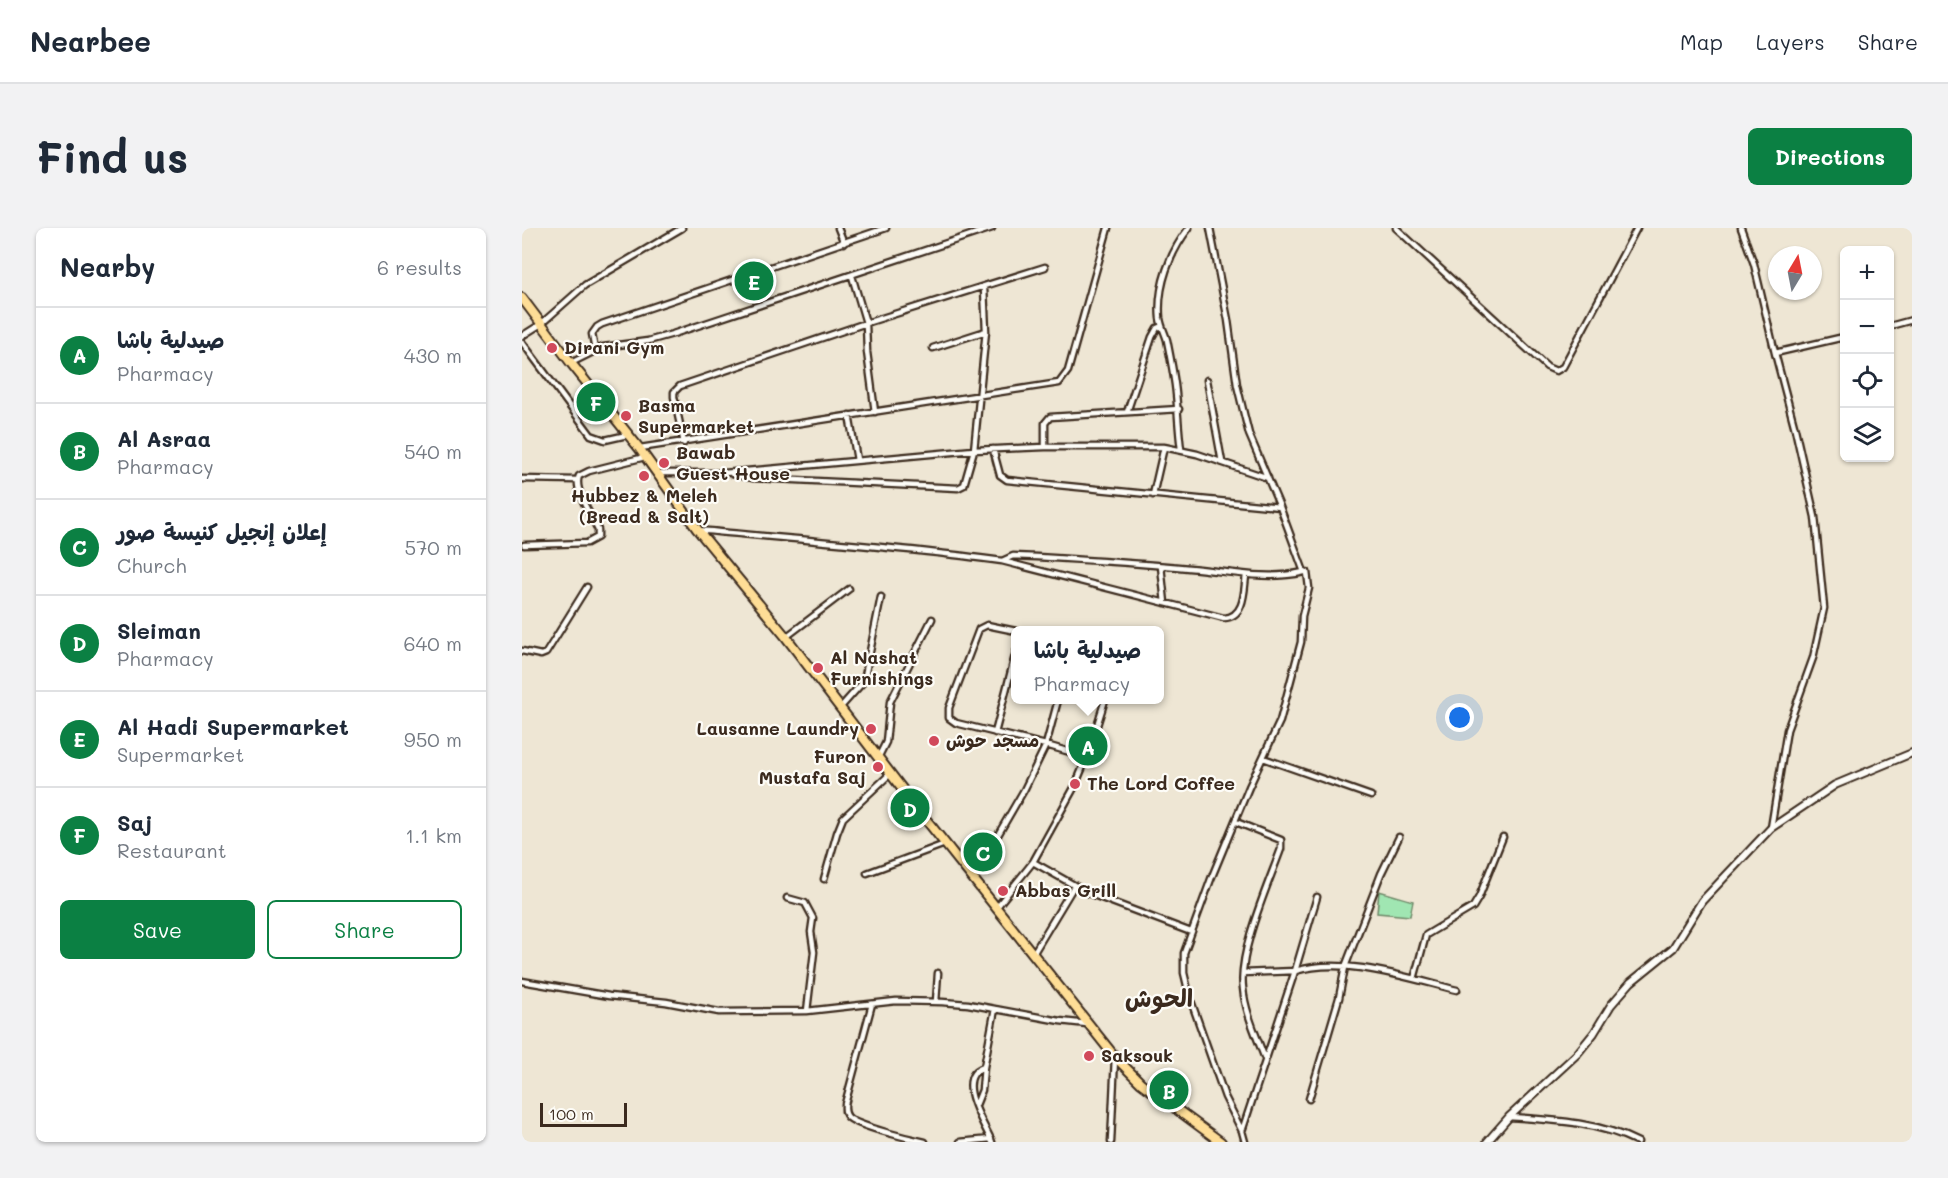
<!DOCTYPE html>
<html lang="en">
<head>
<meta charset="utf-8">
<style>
	:root { --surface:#fff; --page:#f2f2f3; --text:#1f2937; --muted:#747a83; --line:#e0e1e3; --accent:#0b8043 }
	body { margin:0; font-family:Mali,"Playpen Sans Arabic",sans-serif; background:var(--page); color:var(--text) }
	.controls { position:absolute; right:18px; top:18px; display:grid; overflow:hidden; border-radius:9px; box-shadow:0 2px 4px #0004 }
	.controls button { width:54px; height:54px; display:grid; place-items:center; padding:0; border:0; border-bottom:2px solid var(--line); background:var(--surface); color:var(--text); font:30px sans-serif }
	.compass { position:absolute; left:1246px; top:18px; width:54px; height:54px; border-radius:50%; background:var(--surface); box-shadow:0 2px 4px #0004; rotate:10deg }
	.scale { position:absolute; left:18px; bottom:15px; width:87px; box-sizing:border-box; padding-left:6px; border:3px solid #3b2a1e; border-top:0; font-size:16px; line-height:21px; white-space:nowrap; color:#3b2a1e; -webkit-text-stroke:4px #fdfcf7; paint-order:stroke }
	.you { position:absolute; left:938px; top:490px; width:21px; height:21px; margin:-15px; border:4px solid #fff; border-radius:50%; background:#1a73e8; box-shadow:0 0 0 9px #1a73e833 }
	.badge { display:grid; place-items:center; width:39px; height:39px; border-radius:50%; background:var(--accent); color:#fff; font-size:20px; font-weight:700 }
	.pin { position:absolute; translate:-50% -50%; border:3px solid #fff; box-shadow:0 2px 6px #0006 }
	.popup { position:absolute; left:489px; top:398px; width:153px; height:78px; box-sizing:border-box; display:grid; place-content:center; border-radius:9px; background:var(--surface); filter:drop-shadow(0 2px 4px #0005); font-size:20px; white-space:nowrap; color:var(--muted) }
	.popup b { font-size:22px; color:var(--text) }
	.popup::after { content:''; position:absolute; left:50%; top:100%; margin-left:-12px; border:12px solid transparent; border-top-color:var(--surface) }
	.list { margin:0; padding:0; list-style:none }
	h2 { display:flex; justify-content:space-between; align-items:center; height:78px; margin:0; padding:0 24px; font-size:26px }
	h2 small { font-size:20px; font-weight:400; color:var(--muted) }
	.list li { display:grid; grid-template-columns:39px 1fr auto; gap:18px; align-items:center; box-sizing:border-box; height:96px; padding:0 24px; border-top:2px solid var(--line) }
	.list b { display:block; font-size:22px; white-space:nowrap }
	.list p { margin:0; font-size:20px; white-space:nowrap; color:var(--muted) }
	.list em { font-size:20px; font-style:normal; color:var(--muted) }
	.actions { display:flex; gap:12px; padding:18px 24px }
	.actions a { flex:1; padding:14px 0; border:2px solid var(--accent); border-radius:9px; text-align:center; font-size:21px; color:var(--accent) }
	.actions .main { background:var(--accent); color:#fff }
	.icon { flex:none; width:33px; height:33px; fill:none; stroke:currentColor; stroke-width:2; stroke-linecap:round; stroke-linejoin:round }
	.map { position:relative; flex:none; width:1390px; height:914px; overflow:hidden; border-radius:9px }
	header { display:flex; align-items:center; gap:36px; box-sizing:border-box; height:84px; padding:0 30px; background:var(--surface); border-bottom:2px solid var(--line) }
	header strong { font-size:28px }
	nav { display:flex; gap:33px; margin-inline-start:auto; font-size:21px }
	.intro { display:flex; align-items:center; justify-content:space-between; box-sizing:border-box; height:144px; padding:0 36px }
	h1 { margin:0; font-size:42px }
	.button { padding:15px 27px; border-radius:9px; background:var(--accent); color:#fff; font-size:21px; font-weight:700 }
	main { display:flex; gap:36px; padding:0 36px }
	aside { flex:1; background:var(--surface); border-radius:9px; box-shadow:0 2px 4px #0004 }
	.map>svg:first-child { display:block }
	.green { fill:#a0e6b2; stroke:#6e8868; stroke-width:1.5 }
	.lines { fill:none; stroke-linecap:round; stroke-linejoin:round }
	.minor-casing { stroke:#3b2a1e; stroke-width:9 }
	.tertiary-casing { stroke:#3b2a1e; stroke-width:10 }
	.primary-casing { stroke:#3b2a1e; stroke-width:12 }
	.minor { stroke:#fdfcf7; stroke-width:4.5 }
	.tertiary { stroke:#fdfcf7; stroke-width:6 }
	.primary { stroke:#fedd96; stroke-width:8 }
	.poi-dot { fill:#d1495b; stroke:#fdfcf7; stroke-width:2 }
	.labels { text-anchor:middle; stroke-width:4.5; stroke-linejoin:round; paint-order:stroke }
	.poi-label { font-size:18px; font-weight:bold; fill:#3b2a1e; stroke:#fdfcf7; text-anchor:start }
	.district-label { font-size:24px; font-weight:bold; fill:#3b2a1e; stroke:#fdfcf7 }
</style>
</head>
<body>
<header>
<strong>Nearbee</strong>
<nav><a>Map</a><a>Layers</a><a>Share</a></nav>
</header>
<div class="intro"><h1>Find us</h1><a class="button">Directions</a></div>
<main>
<aside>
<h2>Nearby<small>6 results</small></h2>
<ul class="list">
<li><span class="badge">A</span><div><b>صيدلية باشا</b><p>Pharmacy</p></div><em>430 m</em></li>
<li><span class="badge">B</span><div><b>Al Asraa</b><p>Pharmacy</p></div><em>540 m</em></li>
<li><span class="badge">C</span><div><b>إعلان إنجيل كنيسة صور</b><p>Church</p></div><em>570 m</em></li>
<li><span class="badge">D</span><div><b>Sleiman</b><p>Pharmacy</p></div><em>640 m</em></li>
<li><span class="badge">E</span><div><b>Al Hadi Supermarket</b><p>Supermarket</p></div><em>950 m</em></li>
<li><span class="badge">F</span><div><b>Saj</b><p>Restaurant</p></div><em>1.1 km</em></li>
</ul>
<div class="actions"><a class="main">Save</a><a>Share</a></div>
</aside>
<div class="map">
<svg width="1390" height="914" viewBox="0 0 1390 914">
	<rect width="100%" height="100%" fill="#eee6d4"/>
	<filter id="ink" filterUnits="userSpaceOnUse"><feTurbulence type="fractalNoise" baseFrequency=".0167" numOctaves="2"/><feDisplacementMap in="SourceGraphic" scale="12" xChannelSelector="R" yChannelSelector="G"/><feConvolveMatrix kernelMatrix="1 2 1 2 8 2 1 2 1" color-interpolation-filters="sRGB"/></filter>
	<g filter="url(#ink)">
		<!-- green -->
		<path class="green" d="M857,663L891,673L888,688L855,685Z"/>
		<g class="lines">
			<!-- minor casing -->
			<g class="minor-casing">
				<path id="minor" d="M316,0L322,15
					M688,0L706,92L715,157L722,186L727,206L758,279L782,344H785L787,360L780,388L779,414L758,493L727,559L689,651L662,725V745L668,770L703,869L720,903L723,914
					M874,0L1025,139L1034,143L1041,139L1115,0
					M1219,0L1232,36L1253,125
					M330,48L344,95L345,124L353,184
					M1368,98L1390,92
					M0,108L19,96L63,57L160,0
					M0,114L69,207L83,212L105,207
					M411,120L464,103
					M73,122L70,106L75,99L80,96L364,0
					M49,135L81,119L126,113L151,106L470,0
					M685,152L700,234
					M605,184L630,109L635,100L640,98
					M327,187L335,232
					M162,215L152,169V164L158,158L344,95L523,39
					M523,219V195L528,189L657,181
					M118,220L537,155L546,143L586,0
					M471,221L478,247L485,252L758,279
					M659,221C656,200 656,179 653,157C651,142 648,127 645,112C643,105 639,98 638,90C635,59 648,24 667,0
					M136,245H202L452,222L523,219H642L675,226L746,250
					M210,246L231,250L436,260L442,257L452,222L464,103L462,60
					M0,251L55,252
					M631,267L642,219
					M176,302C278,312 379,319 480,333L491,328L515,329C565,332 616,335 667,340C705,343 744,353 782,344
					M2,317L65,315L76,309V302C70,289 51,261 57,248L67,243L123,229
					M480,333L702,390C723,389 722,363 724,347
					M639,338L643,375
					M494,403L465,397L457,401L427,480V490L434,495L524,517L565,529
					M264,409L327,361
					M0,423L19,427L24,425L65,359
					M318,480L342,453L359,369
					M473,505L494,424
					M356,530L364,514L368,474L410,391
					M741,530L849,568
					M714,594L759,612V621C746,657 716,724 721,760C723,784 735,809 743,831
					M1249,600L1265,502L1291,430L1302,380L1293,289L1273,201L1253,125L1322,109
					M511,634L566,665L669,704
					M345,645L423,616
					M451,650L502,562L524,517L536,472
					M302,651L315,605L321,590L368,546
					M265,670L283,675L291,690L289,704L292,724L285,783
					M474,680L511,634L553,558L565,529L583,472
					M511,726L552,658
					M721,745L773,743L795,669
					M892,751L904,707L951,679L957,669L981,609
					M0,753L87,768L144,774L197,784L285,783L374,773L420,774L446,776L538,793L565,796
					M414,774L416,745
					M350,776L323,876C323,881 322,885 326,889C334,898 389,911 403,914
					M462,839C431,849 462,895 470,914
					M787,871L817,770L823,739L859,646L877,609
					M454,877L460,862L462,839L473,781
					M987,889C1031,892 1077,894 1116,914
					M720,903L773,743C823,728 886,750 935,762
					M438,914L469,911
					M589,914L593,829"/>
			</g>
			<!-- tertiary casing -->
			<g class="tertiary-casing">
				<path id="tertiary" d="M965,914L987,889L1055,826L1072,805L1089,777L1109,754L1151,720L1180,673L1249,600L1313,557L1390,525"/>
			</g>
			<!-- primary casing -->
			<g class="primary-casing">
				<path id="primary" d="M0,70L49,135L117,220L175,301L264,409L394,579L593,829L619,855L699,914"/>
			</g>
			<!-- minor -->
			<use href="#minor" class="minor"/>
			<!-- tertiary -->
			<use href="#tertiary" class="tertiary"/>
			<!-- primary -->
			<use href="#primary" class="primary"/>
		</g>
	</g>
	<!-- markers -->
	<g class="poi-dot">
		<circle cx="30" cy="120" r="6"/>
		<circle cx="104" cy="188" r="6"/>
		<circle cx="142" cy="235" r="6"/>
		<circle cx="122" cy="248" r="6"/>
		<circle cx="296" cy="440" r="6"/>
		<circle cx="349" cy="501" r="6"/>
		<circle cx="412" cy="513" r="6"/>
		<circle cx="356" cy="539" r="6"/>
		<circle cx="553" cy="556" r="6"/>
		<circle cx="481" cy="663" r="6"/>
		<circle cx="567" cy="828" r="6"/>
	</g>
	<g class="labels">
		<!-- poi labels -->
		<g class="poi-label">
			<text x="42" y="126">Dirani Gym</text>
			<text x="116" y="184">Basma<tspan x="116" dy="21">Supermarket</tspan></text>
			<text x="154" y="231">Bawab<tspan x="154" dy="21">Guest House</tspan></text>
			<text x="122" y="274" text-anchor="middle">Hubbez &amp; Meleh<tspan x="122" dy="21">(Bread &amp; Salt)</tspan></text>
			<text x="308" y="436">Al Nashat<tspan x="308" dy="21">Furnishings</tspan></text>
			<text x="337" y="507" text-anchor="end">Lausanne Laundry</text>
			<text x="424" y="519">مسجد حوش</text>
			<text x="344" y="535" text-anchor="end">Furon<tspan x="344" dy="21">Mustafa Saj</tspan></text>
			<text x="565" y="562">The Lord Coffee</text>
			<text x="493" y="669">Abbas Grill</text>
			<text x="579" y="834">Saksouk</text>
		</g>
		<!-- district labels -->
		<g class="district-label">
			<text x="637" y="779">الحوش</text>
		</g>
	</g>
</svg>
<div class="controls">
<button>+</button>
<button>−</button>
<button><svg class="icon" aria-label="locate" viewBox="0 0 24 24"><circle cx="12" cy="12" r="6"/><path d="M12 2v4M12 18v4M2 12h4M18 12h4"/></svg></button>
<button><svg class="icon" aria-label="layers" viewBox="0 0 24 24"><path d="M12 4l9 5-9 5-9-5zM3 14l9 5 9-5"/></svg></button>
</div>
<svg class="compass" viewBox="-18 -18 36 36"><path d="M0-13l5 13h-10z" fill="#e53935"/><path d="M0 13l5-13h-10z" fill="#747a83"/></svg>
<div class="scale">100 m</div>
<div class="you"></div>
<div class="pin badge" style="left:566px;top:518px">A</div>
<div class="popup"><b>صيدلية باشا</b>Pharmacy</div>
<div class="pin badge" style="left:647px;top:862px">B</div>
<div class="pin badge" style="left:461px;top:624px">C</div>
<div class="pin badge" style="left:388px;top:580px">D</div>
<div class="pin badge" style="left:232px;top:53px">E</div>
<div class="pin badge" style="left:74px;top:174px">F</div>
</div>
</main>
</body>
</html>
